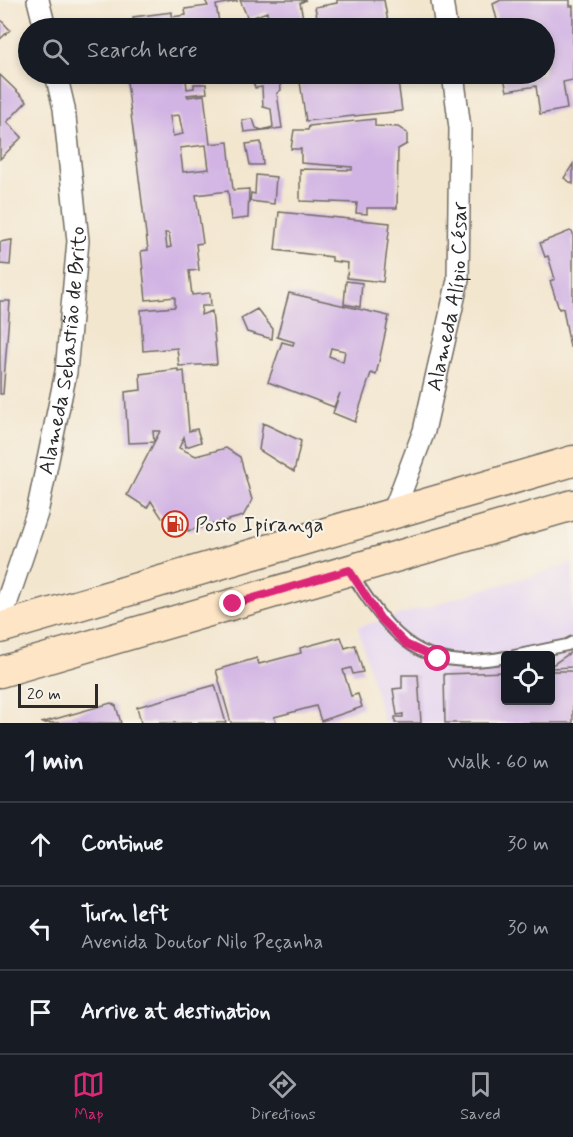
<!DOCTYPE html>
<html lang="en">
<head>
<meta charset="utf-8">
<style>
	:root { --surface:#171b24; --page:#20242c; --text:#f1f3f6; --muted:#9ea1a6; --line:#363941; --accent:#db2777 }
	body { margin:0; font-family:Mynerve,sans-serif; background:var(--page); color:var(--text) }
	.controls { position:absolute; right:18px; bottom:18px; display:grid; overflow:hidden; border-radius:6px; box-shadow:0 3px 9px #0003 }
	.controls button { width:54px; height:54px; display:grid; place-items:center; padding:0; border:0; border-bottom:2px solid var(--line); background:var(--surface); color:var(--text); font:30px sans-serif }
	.scale { position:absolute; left:18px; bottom:15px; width:80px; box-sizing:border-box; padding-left:6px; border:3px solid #2b2b2b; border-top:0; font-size:16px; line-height:21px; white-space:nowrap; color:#2b2b2b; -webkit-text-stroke:4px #f7f3e8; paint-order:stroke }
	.stop { position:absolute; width:18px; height:18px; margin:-14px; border:4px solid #db2777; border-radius:50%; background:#fff }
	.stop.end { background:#db2777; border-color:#fff; box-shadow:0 2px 6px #0008 }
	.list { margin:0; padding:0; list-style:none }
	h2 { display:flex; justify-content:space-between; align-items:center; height:78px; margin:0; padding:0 24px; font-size:26px }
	h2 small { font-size:20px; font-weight:400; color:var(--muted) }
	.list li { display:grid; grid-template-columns:39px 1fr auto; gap:18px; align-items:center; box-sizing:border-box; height:84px; padding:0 24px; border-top:2px solid var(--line) }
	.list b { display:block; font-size:22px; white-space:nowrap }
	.list p { margin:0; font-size:20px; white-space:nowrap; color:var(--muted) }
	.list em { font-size:20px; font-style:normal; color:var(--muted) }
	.icon { flex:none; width:33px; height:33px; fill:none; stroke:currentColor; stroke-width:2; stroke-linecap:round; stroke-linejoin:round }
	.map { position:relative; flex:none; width:573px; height:723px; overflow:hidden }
	.search { position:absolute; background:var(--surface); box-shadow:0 3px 9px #0003; left:18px; right:18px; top:18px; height:66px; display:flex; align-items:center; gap:15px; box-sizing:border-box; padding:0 21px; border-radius:33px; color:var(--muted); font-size:22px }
	.sheet { height:330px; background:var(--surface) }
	nav { display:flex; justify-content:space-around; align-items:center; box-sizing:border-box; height:84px; border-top:2px solid var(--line); background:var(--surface); font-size:16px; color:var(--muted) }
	nav a { display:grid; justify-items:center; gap:3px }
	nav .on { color:var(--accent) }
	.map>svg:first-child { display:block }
	.built { fill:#e4d3f2; fill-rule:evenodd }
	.building { fill:#d1b3e4; fill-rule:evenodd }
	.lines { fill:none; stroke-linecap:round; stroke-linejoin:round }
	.lane-casing { stroke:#716c64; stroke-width:14 }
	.street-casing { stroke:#716c64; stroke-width:24 }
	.secondary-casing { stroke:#716c64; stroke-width:33 }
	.lane { stroke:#fff; stroke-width:10 }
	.street { stroke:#fff; stroke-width:21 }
	.secondary { stroke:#fde5c5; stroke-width:30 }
	.route { stroke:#db2777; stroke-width:8 }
	.labels { text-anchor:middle; stroke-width:4.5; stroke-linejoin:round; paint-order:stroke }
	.street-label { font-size:21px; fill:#2b2b2b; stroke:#f7f3e8 }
	.poi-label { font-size:21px; fill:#2b2b2b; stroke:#f7f3e8; text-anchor:start }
</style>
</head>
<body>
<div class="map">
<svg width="573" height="723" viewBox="0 0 573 723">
	<rect width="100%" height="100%" fill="#f7f3e8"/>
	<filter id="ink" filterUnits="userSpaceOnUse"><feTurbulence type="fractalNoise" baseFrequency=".0167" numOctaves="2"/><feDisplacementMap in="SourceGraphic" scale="12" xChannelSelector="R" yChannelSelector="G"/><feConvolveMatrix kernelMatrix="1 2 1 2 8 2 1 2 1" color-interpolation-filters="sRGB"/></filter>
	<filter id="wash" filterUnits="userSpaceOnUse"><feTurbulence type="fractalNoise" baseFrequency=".008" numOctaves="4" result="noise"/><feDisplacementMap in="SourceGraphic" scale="24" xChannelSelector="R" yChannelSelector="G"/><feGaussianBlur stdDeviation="1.35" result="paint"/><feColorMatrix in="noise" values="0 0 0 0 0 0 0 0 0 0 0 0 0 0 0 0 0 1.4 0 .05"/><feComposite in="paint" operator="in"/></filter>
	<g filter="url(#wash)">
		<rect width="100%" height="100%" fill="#f3e6cf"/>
		<!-- built -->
		<path class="built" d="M573,563V723H384L358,627ZM506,656H550V700H506Z"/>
		<g id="blocks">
			<!-- building -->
			<path class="building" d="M205,0L238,1L216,5L220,28H134L133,17L172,12V17L186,15L185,9L208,6Z
				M240,0H306L300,3L305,28H270L267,12L248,19Z
				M337,0H384L389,28H319L315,7L337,3Z
				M501,0H570V6H573V80L563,82L567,109L540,114L536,86L507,91L503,74H544V28H499L493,4Z
				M0,19L10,30L0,39Z
				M126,74H181L182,79H186L187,89L194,88V84H206L207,93L187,95L188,97L204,95L210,144L228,142L233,190L249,189L248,218L231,220L228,191L196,195L203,243L196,244L199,270L189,271L192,295L210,293L211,306H202L201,315L212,311L217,364L179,366L177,348L143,351L141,310L175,307V297L146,300L141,251L148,250ZM179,115L183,134L173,136L170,116ZM206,145L209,169L183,172L180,148ZM165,233H169L171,247L167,248Z
				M251,74H269L270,78L279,77L281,90L277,93L282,128L244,132L242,120L253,119L256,128L262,130L273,127L271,109L263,107L262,87L255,88Z
				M363,74H397L402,111L306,121L300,82Z
				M0,75L27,101L7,122L22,137L0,159Z
				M375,119V126L398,127L407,133V144L398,149L397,208H367V214L356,213L357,203L300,201V169L352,170V167L301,163V149H291L294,130H308L309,126Z
				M261,142L263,165H250L246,144Z
				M573,164V184L564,178Z
				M256,175L276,177L274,204L250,201L251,193L255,194Z
				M279,212L390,223L383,282L347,278L348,263L332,261V257L275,250Z
				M570,231L573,233V346L570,347L563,308L559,309L550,281L555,279L548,256L545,257L540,243Z
				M12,240L10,265L0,264V242Z
				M346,281L362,283L360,307L344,304Z
				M289,293L389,316L376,375L371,373L355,422L333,413L340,393L334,407L268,382L282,342L293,345L294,342L277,337ZM331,348L345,351L343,362L329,356Z
				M0,301H10L3,394H0Z
				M257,309L273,329L272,339L247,332L241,318Z
				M178,369V372L184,371L189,431L197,429L201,442L186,447L184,437L179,448L196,456L226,448L240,457L252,500L243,516L188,531L184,513L162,518L151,501L147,508L127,495L160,431H153L154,442L128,443L125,392L141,390L140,374Z
				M263,423L301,441L294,472L259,450Z
				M341,637L345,648L355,645L363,672L353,674L351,668L343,670L351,696L358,694L362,707L321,721L316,706L274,717L276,723H231L216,670L257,658L259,664L301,653L300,648Z
				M573,651V667L551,668V666Z
				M550,671H573V723H445L444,674L506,672V700H550Z
				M402,675H418L421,723H395V717H403V714L397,715L393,689L402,688Z
				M215,685L226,723H141L137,707Z
				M111,703L116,706L121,723H41Z"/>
		</g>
	</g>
	<g filter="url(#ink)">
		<use href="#blocks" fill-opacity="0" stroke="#716c64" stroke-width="1.5"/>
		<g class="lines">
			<!-- lane casing -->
			<g class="lane-casing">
				<path id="lane" d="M351,573C393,639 421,673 506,657
					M514,656L567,645L573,642"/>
			</g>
			<!-- street casing -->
			<g class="street-casing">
				<g id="street">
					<path d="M38,0L45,28"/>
					<path d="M442,0L446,28"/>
					<path id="s1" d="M393,513L424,431L458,280L460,128L453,74"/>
					<path id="s2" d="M0,622L37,513L66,372L78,241L64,108L56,74"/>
				</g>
			</g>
			<!-- secondary casing -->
			<g class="secondary-casing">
				<path id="secondary" d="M0,628L573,461
					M0,672L573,505"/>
			</g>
			<!-- lane -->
			<use href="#lane" class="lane"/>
			<!-- street -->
			<use href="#street" class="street"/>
			<!-- secondary -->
			<use href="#secondary" class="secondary"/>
		</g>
	</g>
	<g class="lines" filter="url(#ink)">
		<!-- route -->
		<path class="route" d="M233,604L349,570L380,618L406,644L438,659"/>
	</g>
	<!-- icons -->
	<defs>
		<g id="fuel-ring" transform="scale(1.35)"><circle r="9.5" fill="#f7f3e8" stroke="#c8321e" stroke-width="1.5"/><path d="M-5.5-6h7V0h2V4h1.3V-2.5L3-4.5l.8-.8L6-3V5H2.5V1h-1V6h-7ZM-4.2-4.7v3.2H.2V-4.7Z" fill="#c8321e"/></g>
	</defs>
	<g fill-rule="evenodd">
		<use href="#fuel-ring" x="175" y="524"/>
	</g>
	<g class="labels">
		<!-- street labels -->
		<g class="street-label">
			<text dy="7" stroke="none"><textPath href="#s1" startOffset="225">Alameda Alípio César</textPath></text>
			<text dy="7" stroke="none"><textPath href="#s2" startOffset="280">Alameda Sebastião de Brito</textPath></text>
		</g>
		<!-- poi labels -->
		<g class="poi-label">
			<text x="195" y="531">Posto Ipiranga</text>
		</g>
	</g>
</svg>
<div class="controls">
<button><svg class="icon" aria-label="locate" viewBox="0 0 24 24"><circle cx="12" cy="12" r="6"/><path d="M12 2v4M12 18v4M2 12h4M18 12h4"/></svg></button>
</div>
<div class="scale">20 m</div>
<div class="stop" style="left:438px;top:659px"></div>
<div class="stop end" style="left:233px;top:604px"></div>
<div class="search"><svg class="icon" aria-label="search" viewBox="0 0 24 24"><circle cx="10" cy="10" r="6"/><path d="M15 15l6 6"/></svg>Search here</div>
</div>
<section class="sheet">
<h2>1 min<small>Walk · 60 m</small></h2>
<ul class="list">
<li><svg class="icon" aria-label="ahead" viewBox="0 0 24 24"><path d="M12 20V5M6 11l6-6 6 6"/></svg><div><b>Continue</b></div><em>30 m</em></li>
<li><svg class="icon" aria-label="left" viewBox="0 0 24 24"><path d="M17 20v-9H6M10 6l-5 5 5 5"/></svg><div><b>Turn left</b><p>Avenida Doutor Nilo Peçanha</p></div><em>30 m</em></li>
<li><svg class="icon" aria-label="arrive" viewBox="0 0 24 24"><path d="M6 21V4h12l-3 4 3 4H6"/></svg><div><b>Arrive at destination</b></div></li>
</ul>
</section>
<nav>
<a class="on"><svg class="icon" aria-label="map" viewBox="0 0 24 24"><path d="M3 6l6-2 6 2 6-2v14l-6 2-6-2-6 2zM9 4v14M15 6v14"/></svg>Map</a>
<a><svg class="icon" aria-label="directions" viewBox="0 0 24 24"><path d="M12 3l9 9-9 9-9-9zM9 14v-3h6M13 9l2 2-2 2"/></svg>Directions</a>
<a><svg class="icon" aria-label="saved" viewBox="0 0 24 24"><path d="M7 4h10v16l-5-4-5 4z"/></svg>Saved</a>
</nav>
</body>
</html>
